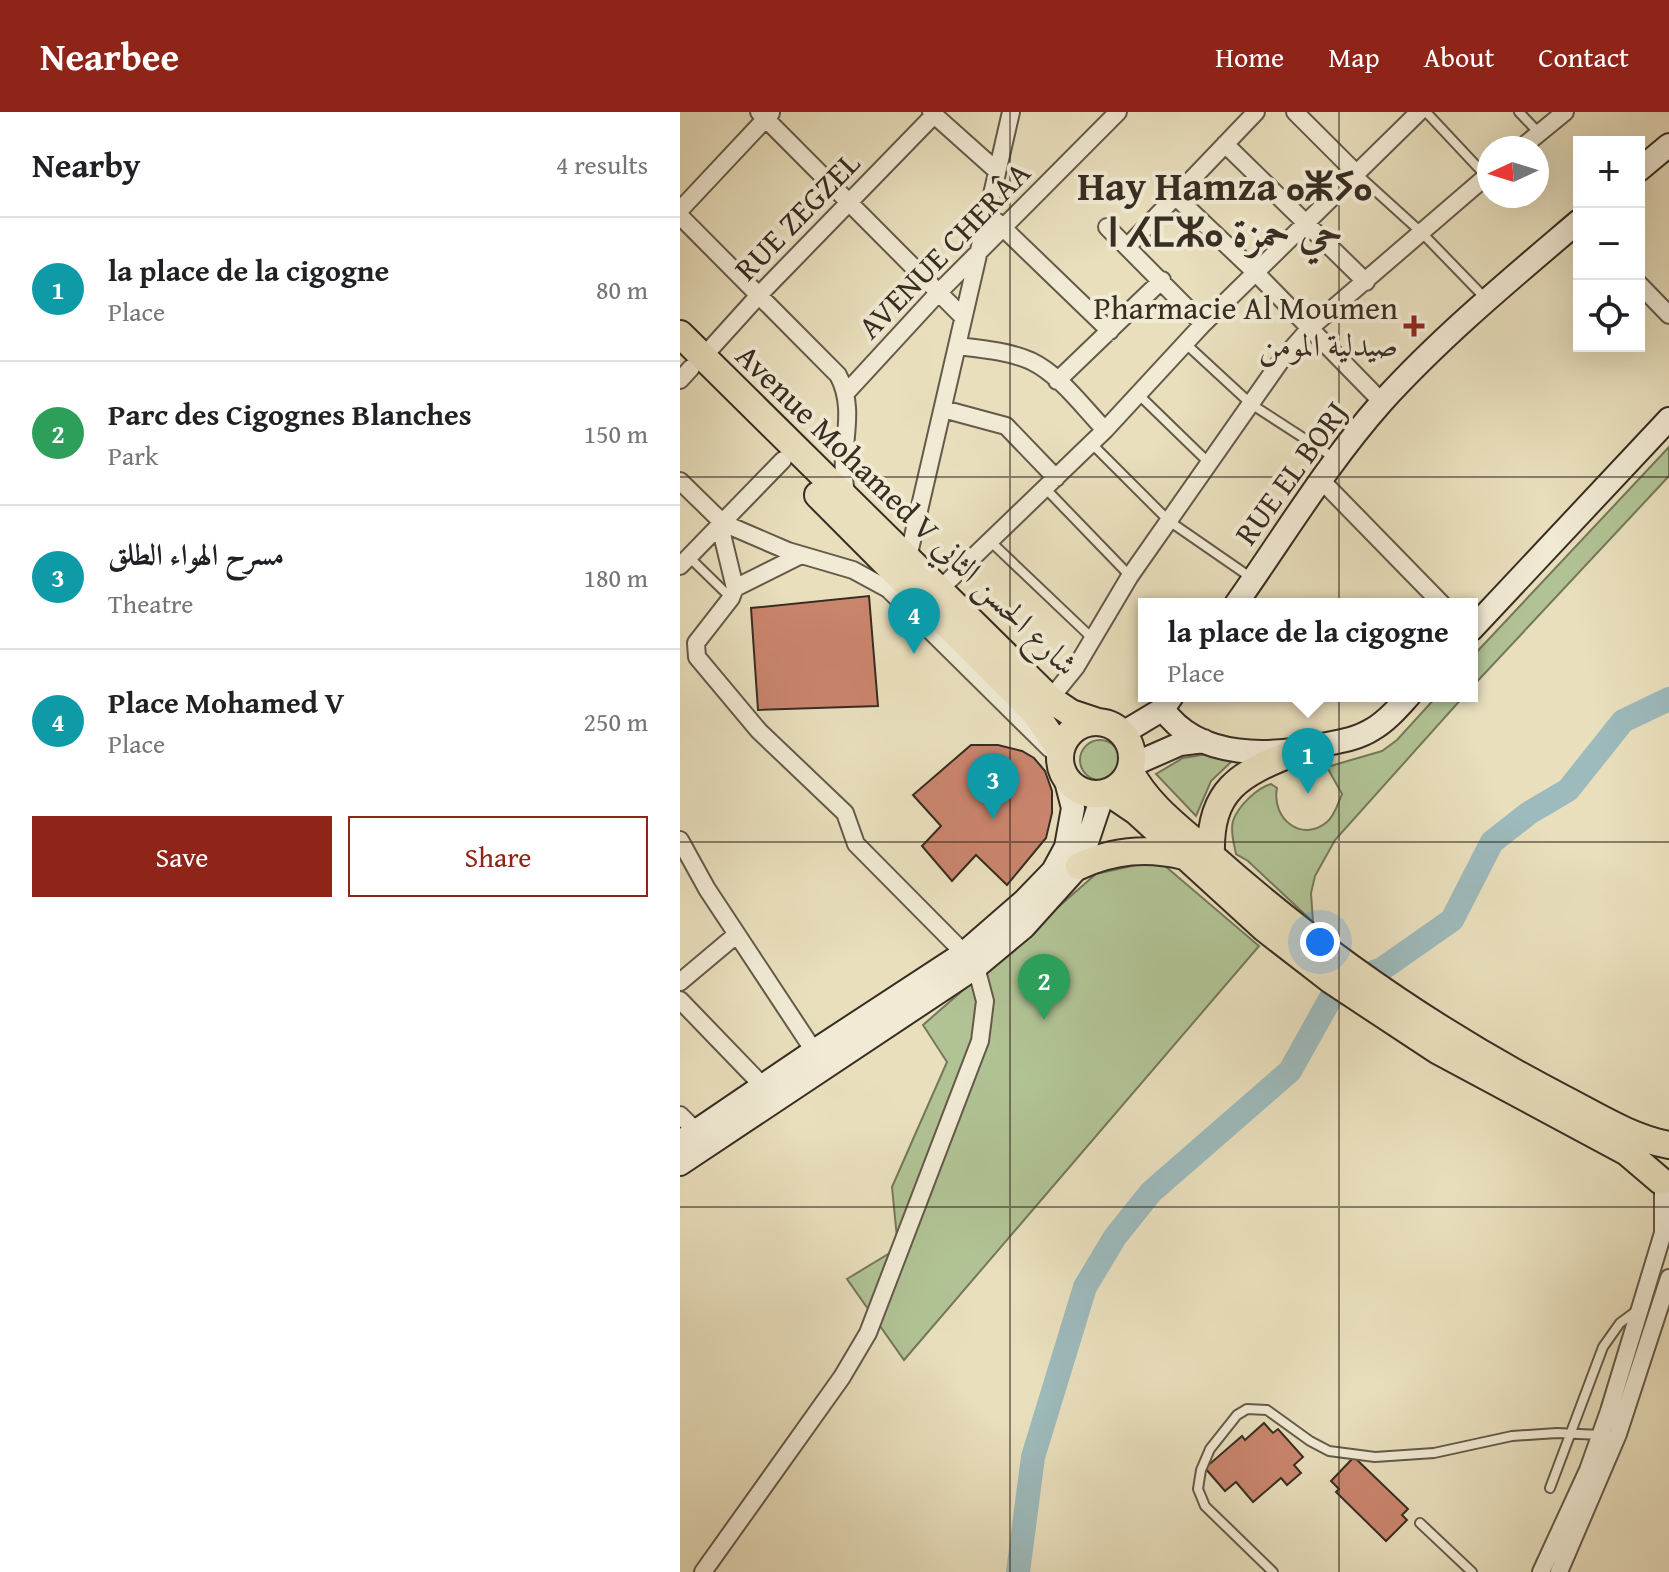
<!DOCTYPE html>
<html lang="en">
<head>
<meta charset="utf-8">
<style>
	:root { --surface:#fff; --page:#f2f2f2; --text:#202124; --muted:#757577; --line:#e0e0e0; --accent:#8f2418 }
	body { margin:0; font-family:"Gentium Book Plus",Amiri,"Noto Sans Tifinagh",serif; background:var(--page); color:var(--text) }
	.controls { position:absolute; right:24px; top:24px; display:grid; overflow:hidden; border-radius:0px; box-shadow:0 8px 32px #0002 }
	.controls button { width:72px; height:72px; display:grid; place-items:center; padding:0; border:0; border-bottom:2px solid var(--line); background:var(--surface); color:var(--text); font:40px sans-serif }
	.compass { position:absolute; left:797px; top:24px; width:72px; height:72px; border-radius:50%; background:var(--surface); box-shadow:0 8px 32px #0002; rotate:266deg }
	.you { position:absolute; left:640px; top:830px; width:28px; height:28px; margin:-20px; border:6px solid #fff; border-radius:50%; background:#1a73e8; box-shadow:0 0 0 12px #1a73e833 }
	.badge { display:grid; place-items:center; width:52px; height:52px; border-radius:50%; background:var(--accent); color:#fff; font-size:26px; font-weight:700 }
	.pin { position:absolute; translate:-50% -66px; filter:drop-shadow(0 2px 4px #0008) }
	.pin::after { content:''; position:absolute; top:42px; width:28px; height:24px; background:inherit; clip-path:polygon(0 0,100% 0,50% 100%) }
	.popup { position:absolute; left:458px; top:486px; width:340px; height:104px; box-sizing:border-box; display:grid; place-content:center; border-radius:0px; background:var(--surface); filter:drop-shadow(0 2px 6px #0005); font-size:26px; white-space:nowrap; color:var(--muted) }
	.popup b { font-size:30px; color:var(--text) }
	.popup::after { content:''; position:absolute; left:50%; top:100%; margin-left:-16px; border:16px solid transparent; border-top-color:var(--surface) }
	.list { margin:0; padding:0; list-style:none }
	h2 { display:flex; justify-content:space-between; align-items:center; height:104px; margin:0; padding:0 32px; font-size:34px }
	h2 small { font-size:26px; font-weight:400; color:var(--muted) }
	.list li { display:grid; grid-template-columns:52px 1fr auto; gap:24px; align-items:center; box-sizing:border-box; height:144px; padding:0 32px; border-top:2px solid var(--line) }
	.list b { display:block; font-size:30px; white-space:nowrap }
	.list p { margin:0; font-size:26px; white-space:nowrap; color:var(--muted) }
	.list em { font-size:26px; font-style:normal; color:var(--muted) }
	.actions { display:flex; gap:16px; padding:24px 32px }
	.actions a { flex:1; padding:18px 0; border:2px solid var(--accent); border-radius:0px; text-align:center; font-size:28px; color:var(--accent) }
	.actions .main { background:var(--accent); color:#fff }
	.icon { flex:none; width:44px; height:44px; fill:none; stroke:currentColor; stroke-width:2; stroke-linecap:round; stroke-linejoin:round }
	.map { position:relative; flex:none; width:989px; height:1460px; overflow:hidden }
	header { display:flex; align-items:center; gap:48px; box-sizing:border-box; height:112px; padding:0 40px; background:var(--accent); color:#fff }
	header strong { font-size:38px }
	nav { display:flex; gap:44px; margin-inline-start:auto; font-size:28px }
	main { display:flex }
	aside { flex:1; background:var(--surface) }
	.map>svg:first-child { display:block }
	.green { fill:#b1c395; stroke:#74785c; stroke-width:2 }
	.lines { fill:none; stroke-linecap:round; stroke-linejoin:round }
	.river { stroke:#9dbabc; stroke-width:24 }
	.building { fill:#ca856d; stroke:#372d22; stroke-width:2 }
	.service-casing { stroke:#645a49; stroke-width:12 }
	.minor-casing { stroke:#645a49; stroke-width:20 }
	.secondary-casing { stroke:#372d22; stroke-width:26 }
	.trunk-casing { stroke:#372d22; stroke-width:30 }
	.service { stroke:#f1ead4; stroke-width:8 }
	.minor { stroke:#f1ead4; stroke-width:16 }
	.secondary { stroke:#f1ead4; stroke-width:22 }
	.trunk { stroke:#e9dfbd; stroke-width:26 }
	.grid { fill:none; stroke:#372d22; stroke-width:2; stroke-opacity:0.55 }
	.poi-dot { fill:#8f2418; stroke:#f1ead4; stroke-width:3 }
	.labels { text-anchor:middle; stroke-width:8; stroke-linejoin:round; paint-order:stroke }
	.street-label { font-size:32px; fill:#372d22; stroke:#f1ead4 }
	.poi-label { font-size:32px; fill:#372d22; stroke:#f1ead4; text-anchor:end }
	.district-label { font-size:40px; font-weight:bold; fill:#372d22; stroke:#f1ead4 }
</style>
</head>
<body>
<header>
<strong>Nearbee</strong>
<nav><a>Home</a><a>Map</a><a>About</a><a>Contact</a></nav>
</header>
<main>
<aside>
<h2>Nearby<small>4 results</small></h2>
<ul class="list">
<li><span class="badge" style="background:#0f9aa8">1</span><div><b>la place de la cigogne</b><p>Place</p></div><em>80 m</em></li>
<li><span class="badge" style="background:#2e9e5b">2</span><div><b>Parc des Cigognes Blanches</b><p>Park</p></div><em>150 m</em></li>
<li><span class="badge" style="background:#0f9aa8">3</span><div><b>مسرح الهواء الطلق</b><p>Theatre</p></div><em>180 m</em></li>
<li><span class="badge" style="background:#0f9aa8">4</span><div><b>Place Mohamed V</b><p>Place</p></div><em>250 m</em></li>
</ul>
<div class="actions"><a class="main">Save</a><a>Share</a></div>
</aside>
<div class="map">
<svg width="989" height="1460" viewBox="0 0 989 1460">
	<rect width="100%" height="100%" fill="#e9dfbd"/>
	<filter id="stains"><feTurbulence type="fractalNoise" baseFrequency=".0025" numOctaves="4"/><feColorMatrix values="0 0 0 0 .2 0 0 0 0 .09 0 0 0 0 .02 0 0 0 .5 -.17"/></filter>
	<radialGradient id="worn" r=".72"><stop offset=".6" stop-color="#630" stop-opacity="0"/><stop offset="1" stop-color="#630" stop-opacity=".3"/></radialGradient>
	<!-- green -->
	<path class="green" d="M989,335V364L792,575V545Z
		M757,584H784L655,728L635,764L631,781L633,810L568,749L556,742C554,732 550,719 553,709C558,694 577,676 591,672L597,676C591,707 622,731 647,710C655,703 658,691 662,682L647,655L702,639L717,628Z
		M400 648a20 20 0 1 1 40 0a20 20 0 1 1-40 0Z
		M528,642L551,650L531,669L516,704L476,662L503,646Z
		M478,748L579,834L224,1248L167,1167L218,1136L212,1075L267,950L243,913L416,762Z"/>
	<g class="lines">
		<!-- river -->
		<path class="river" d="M338,1460L353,1345L405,1175L435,1125L471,1080L610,959L658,873L702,857L772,808L812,730L849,701L888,678L943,609L989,587"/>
	</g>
	<!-- building -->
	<path class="building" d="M189,484L198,594L78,598L71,496Z
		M291,633H318L342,639L354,646L365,659L372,679V701L366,726L327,773L296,743L272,769L242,734L261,714L233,683Z
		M584,1311L593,1321L598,1317L623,1345L614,1353L621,1361L607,1373L601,1366L573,1390L556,1370L545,1379L525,1356L562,1324L565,1328Z
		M674,1345L728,1397L722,1403L727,1408L706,1429L656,1380L659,1377L651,1369Z"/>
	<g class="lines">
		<!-- service casing -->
		<g class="service-casing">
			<path id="service" d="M746,0L806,64
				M839,0L859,21
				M677,62L742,121L806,187
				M506,232L571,292L656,347
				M458,282L529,351
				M411,331L489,409L573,467
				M365,376L450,464
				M310,429L413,527
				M9,445L51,486
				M870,1376L923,1235L940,1211L959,1197
				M740,1411L792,1460
				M593,1460L525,1394L518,1377L521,1358L530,1337L557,1303L567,1297L587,1298L630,1329L649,1339L695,1345L754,1341L832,1324L877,1321L921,1323"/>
		</g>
		<!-- minor casing -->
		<g class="minor-casing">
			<path id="minor" d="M79,0L283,205
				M251,0L317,59
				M615,0L677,62
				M545,32L686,170
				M841,36L885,0
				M495,84L575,160L702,290
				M0,98L91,1
				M0,104L158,263C180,303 154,346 168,386
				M316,109L430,219
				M427,115L523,212
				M447,135L576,0
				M959,172L989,203
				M277,234C302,237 328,239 351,249C380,263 403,295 425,318
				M23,245L79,183L254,3
				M0,268L11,256
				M377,269L482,168
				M165,282L259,180L438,0
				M263,297L326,314L376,366
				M641,368L762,492
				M0,369L43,411L108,439L173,458L208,477L370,637
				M40,414L55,476L51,486L16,531L17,545L79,619L165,701L176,732L284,841
				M228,446L331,0
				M0,454L103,348
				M55,476L121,443
				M259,478L425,318L523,212L739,0
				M370,587L396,555L450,464L600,250L629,217L809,62
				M0,728L27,777L134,939
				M0,870L56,823
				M0,888L83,974
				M0,1003L21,1024
				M23,1460L162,1265L188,1221L300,929L305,889L296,855
				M861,1460L908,1358L929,1299L983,1121V1079
				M879,1460L938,1322L989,1166"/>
		</g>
		<!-- secondary casing -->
		<g class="secondary-casing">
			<path id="secondary" d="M959,58L989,33
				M556,492C604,424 647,352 702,290C762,224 831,167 899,109
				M792,517L989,307
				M483,597C519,649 593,644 647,632C663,629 679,626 693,617C707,609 718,596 729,584
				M443,621L483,597L492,584
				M452,653L500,632L524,629
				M0,1030L134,939L284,841L345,788L373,759L386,735L393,696L385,665
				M0,1052L296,855L344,815L399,754L423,682"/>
		</g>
		<!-- trunk casing -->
		<g class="trunk-casing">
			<path id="trunk" d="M0,222L370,587L391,601L415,609
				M138,383L355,601L380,638
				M380 646a36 36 0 1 1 72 0a36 36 0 1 1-72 0Z
				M450,659C468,694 501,717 529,742C638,839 754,920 884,987C917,1004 951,1026 989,1033
				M428,680L456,699L584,816L651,868L757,938L947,1040L981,1069
				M531,743C529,678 559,662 615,640
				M399,754C434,738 467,735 504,744"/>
		</g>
		<!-- service -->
		<use href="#service" class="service"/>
		<!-- minor -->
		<use href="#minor" class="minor"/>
		<!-- secondary -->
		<use href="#secondary" class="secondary"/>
		<!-- trunk -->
		<use href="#trunk" class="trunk"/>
	</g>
	<!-- grid -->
	<path class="grid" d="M330,0V1460M659,0V1460M0,365H989M0,730H989M0,1095H989"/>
	<!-- markers -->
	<path class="poi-dot" d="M730 202h8v8h8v8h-8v8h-8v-8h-8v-8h8z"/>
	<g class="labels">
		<!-- street labels -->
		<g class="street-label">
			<text transform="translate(117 104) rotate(-46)" y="11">RUE ZEGZEL</text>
			<text transform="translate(264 138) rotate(-46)" y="11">AVENUE CHERÂA</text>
			<text transform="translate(611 361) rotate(-54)" y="11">RUE EL BORJ</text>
			<text transform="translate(227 398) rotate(44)" y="11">Avenue Mohamed V شارع الحسن الثاني</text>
		</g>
		<!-- poi labels -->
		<g class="poi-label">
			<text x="718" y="207">Pharmacie Al Moumen<tspan x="718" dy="37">صيدلية المومن</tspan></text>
		</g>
		<!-- district labels -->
		<g class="district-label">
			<text x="545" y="88">Hay Hamza ⴰⵥⵢⴰ<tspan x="545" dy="46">ⵏ ⵃⵎⵣⴰ حي حمزة</tspan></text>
		</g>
	</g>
	<rect width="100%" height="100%" filter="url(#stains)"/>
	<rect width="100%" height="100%" fill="url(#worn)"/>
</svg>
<div class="controls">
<button>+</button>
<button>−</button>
<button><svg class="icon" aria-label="locate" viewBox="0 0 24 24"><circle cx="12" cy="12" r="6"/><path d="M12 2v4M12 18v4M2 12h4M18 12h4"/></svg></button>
</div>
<svg class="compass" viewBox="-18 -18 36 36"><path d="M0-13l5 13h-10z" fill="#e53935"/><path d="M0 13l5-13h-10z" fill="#757577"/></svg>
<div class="you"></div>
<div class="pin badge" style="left:628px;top:682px;background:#0f9aa8">1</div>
<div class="popup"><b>la place de la cigogne</b>Place</div>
<div class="pin badge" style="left:364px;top:908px;background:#2e9e5b">2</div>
<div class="pin badge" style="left:313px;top:707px;background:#0f9aa8">3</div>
<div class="pin badge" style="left:234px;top:542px;background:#0f9aa8">4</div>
</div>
</main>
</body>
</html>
